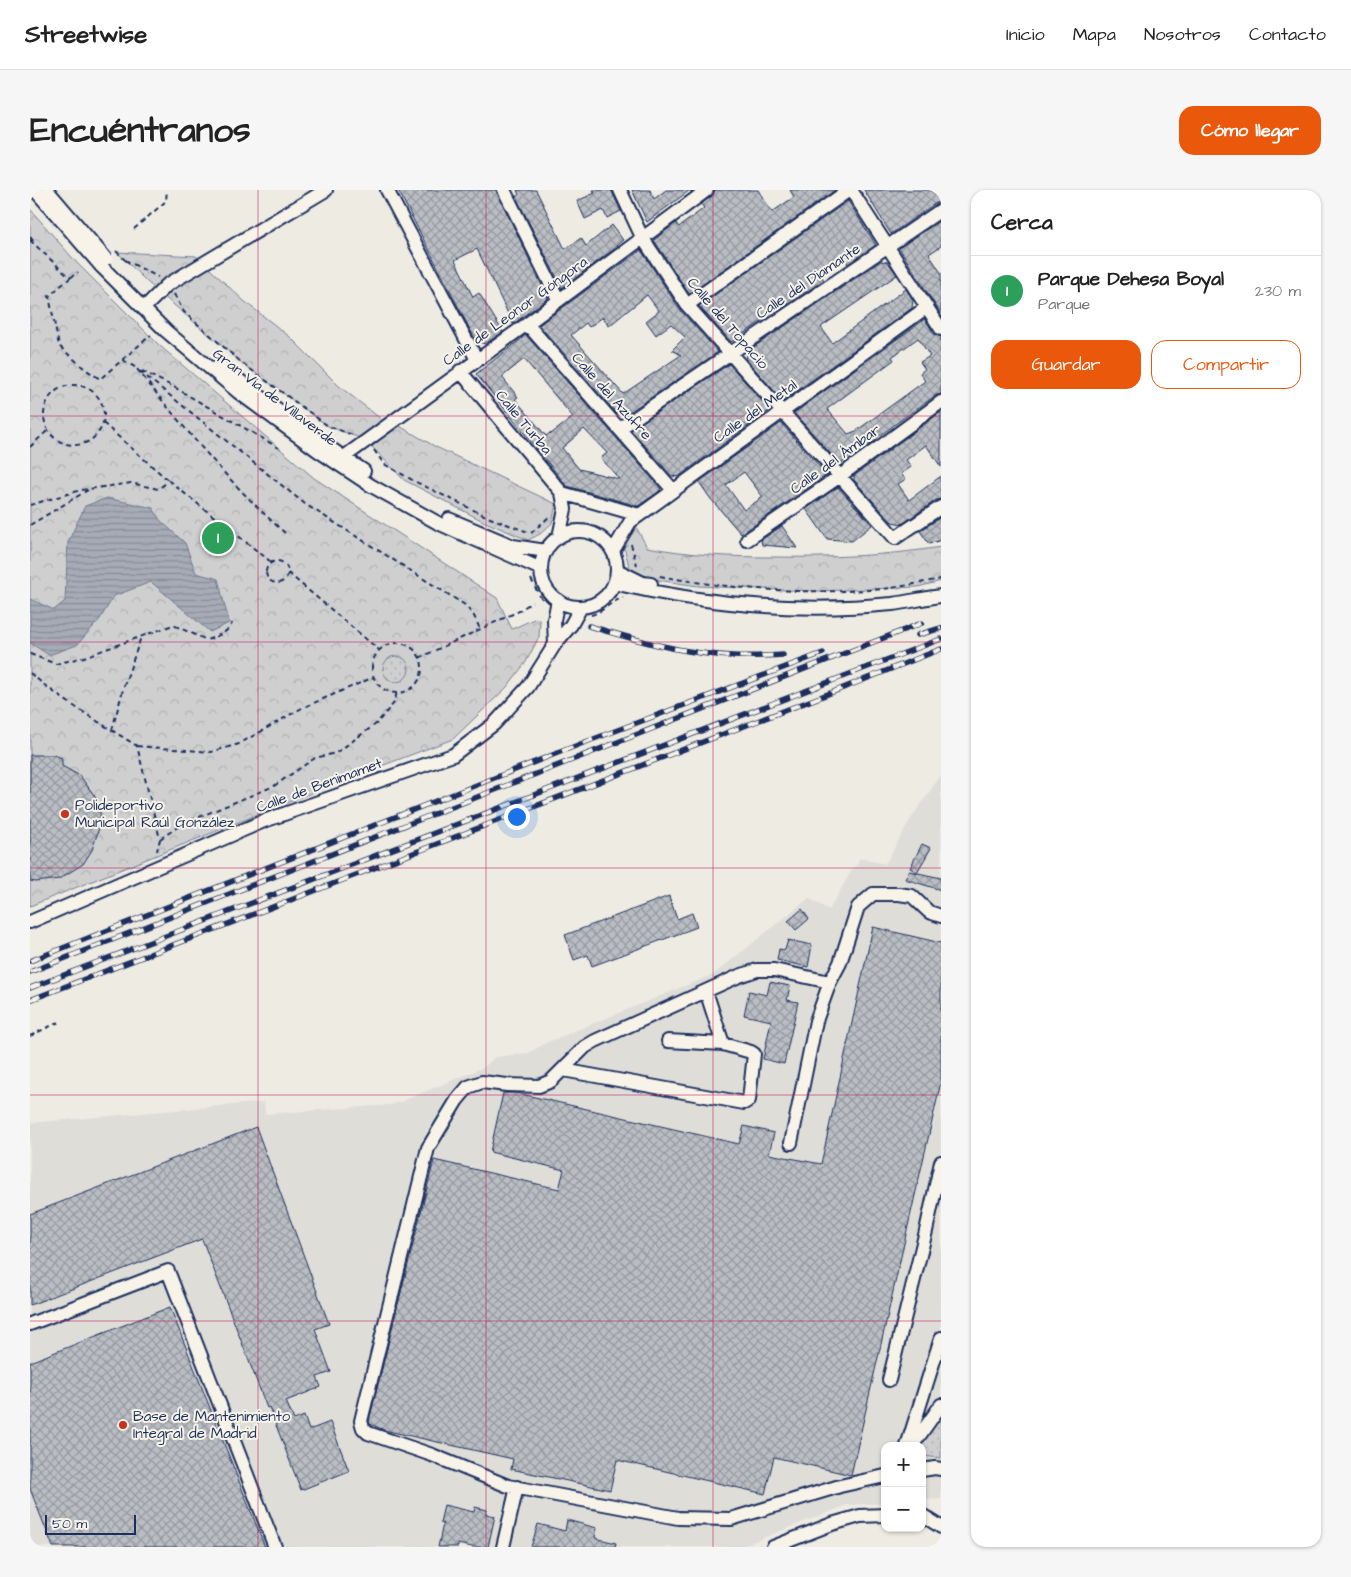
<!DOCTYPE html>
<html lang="es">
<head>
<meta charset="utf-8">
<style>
	:root { --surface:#fff; --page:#f6f6f6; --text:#222; --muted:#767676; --line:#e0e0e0; --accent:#ea580c }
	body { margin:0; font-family:"Architects Daughter",sans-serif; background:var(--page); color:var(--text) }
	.controls { position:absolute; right:15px; bottom:15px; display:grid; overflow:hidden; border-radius:10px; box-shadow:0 1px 4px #0004 }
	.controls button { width:45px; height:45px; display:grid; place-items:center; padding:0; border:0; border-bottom:1px solid var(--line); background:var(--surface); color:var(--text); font:25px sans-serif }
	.scale { position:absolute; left:15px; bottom:12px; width:91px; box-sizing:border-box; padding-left:5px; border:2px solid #1b2f5e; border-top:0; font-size:14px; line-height:18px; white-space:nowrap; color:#1b2f5e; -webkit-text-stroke:4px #f7f3e8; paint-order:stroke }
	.you { position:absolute; left:486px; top:626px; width:18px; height:18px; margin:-12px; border:4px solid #fff; border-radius:50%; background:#1a73e8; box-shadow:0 0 0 8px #1a73e833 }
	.badge { display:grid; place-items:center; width:32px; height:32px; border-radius:50%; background:var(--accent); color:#fff; font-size:16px; font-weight:700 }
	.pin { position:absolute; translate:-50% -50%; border:2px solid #fff; box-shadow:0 1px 5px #0006 }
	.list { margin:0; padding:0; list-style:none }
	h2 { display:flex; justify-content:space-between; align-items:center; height:65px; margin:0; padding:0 20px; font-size:21px }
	h2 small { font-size:16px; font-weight:400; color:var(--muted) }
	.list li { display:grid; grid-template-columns:32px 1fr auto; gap:15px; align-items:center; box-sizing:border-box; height:70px; padding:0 20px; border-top:1px solid var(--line) }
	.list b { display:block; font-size:19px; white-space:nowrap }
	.list p { margin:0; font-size:16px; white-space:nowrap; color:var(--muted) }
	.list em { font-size:16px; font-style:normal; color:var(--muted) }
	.actions { display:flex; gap:10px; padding:15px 20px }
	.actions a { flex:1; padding:11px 0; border:1px solid var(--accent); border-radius:15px; text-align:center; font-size:18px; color:var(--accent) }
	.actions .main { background:var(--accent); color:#fff }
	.map { position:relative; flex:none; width:911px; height:1357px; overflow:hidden; border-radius:15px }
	header { display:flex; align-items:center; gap:30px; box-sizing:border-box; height:70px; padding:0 25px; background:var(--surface); border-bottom:1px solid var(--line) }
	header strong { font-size:24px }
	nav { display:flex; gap:28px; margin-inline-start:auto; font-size:18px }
	.intro { display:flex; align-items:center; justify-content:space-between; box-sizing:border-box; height:120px; padding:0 30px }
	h1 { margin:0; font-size:35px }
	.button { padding:12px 22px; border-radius:15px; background:var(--accent); color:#fff; font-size:18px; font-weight:700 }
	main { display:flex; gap:30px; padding:0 30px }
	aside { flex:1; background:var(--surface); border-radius:15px; box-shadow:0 1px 4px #0004 }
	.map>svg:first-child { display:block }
	.built { fill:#deddd8 }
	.park { fill:url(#park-crowns); stroke:#757f96 }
	.garden { fill:url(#garden-dots); stroke:#757f96 }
	.water { fill:url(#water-rules); stroke:#6e7992 }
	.building { fill:url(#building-cross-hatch); stroke:#1b2f5e; fill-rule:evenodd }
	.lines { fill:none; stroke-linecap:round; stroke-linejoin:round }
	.minor-casing { stroke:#1b2f5e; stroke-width:16 }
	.path { stroke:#1b2f5e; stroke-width:2; stroke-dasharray:5 4; stroke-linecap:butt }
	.minor { stroke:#f7f3e8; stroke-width:12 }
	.rail-casing { stroke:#1b2f5e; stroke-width:5.5 }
	.rail { stroke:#f7f3e8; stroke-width:4; stroke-dasharray:11; stroke-linecap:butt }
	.minor-bridge-casing { stroke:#1b2f5e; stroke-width:16; stroke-linecap:butt }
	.path-bridge { stroke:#1b2f5e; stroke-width:2; stroke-dasharray:5 4; stroke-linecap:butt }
	.minor-bridge { stroke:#f7f3e8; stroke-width:12 }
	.grid { fill:none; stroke:#c2185b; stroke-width:1; stroke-opacity:0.55 }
	.poi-dot { fill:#c8321e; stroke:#f7f3e8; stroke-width:2 }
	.labels { text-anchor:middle; stroke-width:4; stroke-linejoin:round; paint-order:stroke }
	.street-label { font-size:15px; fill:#1b2f5e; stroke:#f7f3e8 }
	.poi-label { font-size:15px; fill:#1b2f5e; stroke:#f7f3e8; text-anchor:start }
</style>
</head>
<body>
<header>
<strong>Streetwise</strong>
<nav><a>Inicio</a><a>Mapa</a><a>Nosotros</a><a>Contacto</a></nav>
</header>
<div class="intro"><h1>Encuéntranos</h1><a class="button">Cómo llegar</a></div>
<main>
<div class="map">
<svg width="911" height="1357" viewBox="0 0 911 1357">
	<defs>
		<pattern id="park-crowns" width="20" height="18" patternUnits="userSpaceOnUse" patternTransform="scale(1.25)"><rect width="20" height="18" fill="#cfcfcf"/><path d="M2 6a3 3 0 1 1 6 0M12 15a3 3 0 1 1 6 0" fill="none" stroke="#b1b2b4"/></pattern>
		<pattern id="garden-dots" width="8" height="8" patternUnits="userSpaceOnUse" patternTransform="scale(1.25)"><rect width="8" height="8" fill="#cfcfcf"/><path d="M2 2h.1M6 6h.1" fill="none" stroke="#b1b2b4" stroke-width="1.8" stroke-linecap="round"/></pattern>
		<pattern id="water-rules" width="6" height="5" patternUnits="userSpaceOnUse" patternTransform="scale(1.25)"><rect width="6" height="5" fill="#a6abb5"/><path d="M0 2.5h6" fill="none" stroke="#868c96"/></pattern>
		<pattern id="building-cross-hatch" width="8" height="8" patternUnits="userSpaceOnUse" patternTransform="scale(1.25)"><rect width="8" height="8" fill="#babdc2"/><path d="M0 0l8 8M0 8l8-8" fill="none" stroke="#969aa1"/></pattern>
	</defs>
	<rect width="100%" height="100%" fill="#eeebe2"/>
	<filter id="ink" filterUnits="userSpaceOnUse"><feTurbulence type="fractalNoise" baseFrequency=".02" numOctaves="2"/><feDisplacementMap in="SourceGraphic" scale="10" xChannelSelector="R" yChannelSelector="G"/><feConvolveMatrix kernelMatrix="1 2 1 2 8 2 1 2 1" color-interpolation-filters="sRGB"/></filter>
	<g filter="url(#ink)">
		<!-- built -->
		<path class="built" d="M911,585V1309L892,1310V1256H855V1313L817,1315L710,1357H0V933L234,912L235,924L360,915L370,912L454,877L465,867L498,863L518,852L684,784L779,708L799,720L822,680L828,674L829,668L855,674L882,627Z"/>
		<!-- park -->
		<path class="park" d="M0,19L46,72L130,156L284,288L467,408L482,439L506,428L510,431L509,447L496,472L477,497L423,549L306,593L0,716Z
			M87,62L166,66L214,111L260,147L309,196L351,229L333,251L327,247L298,236L212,173L117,92Z
			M366,234L406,257L526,314L522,333L510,344L498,350L453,331L374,290L342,257Z
			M606,337L617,357C659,365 701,367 743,367C800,368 855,366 911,357V391L888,397L789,401L753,400L668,396L614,388L601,383L595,361L590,351L599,340Z"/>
		<!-- garden -->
		<path class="garden" d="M353 479a13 13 0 1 1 26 0a13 13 0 1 1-26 0Z
			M911,1224V1268L892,1266V1256H888Z"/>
		<!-- water -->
		<path class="water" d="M77,308L123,318L130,330L155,353L166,383L188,389L199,433L180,442L121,392L84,406L70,429L47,455L19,465L0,453V409L24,420L35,411L38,352L55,316Z"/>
		<!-- building -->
		<path class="building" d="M368,0H466L518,108L483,134L447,59L425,70L443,107L449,103L473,142L455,154L446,151Z
			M487,0H506L535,59L551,48L556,56L582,35L593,50L587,55L588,56L532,98L486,7L489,5Z
			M563,0H581L591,21L577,28L573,20L555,29L547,11L565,3Z
			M602,0H620L624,9L636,0H663L661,2L660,0L617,32Z
			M685,0H728L742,22L764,7L760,0H805L659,104L624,50L646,33L649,37L674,18L671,14L682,6Z
			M834,0H911V12L906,13L861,44Z
			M818,11L846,55L818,74L813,66L789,82L794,90L701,152L669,116Z
			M911,30V56L899,64L911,83V124L869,58Z
			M611,60L650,120L688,162L595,225L587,224L509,135ZM617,105L629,121L616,131L626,145L641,134L655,147L642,160L651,165L593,204L541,145L556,133L559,137L573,127L579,136Z
			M851,71L858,72L867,85L791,137L802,153L876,99L883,110L882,118L753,211L716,169L718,161Z
			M895,129L904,144L911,147V204L906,205L810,274L764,223ZM888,148L900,166L890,172L895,179L890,183L895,191L826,241L818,244L797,219L864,170L862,167Z
			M496,145L631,299L627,303L608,316L537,296L446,184ZM494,169L543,227L521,244L520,243L516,246L485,209L488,207L472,187ZM554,239L577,263L571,268L589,289L549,279L532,258Z
			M699,174L740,220L648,287L642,286L601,240Z
			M911,222V277L896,255L876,270L881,277L871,284L876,289L868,294L879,310L911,286V309L906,310L872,334L862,332L824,290V286Z
			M751,233L797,285L711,344L680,308L669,292ZM714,282L733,307L714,320L696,295Z
			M808,297L842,335L822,351L797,349L776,319Z
			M911,327V350L899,354L890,341Z
			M752,336L767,358L732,355L731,350Z
			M0,565H24L32,568V576L50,586L64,605L69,616L71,632L62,660L53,674L29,689L6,692L0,691Z
			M892,654L901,658L887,682L880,678Z
			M879,681L911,688V700L875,689Z
			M639,706L647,729L662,723L667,737L562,776L558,765L544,770L535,745Z
			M772,719L779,729L766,740L758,731Z
			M843,737L911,753V892L821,1285L744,1267L735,1304L587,1270L580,1300L481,1279L483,1269L354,1240L340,1234L339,1231L404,970L529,999L534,980L460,962L473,903H487L709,954L714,936L744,943L739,964L791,974Z
			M758,750L782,755L778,777L747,770L749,759L755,760Z
			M740,792L760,796L757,810L768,812L754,874L733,869L741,831L714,825L719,801L737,805Z
			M226,937L299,1134L285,1139L301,1182L287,1187L291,1197L256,1211L264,1230L274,1226L279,1240L300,1232L319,1281L271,1300L239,1217L237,1218L172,1049L0,1115V1024Z
			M140,1117L235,1357H23L0,1299V1172Z
			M414,1315L444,1322L445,1317L457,1320L456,1324L465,1326L458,1357H442L428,1354V1357H408L413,1334L410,1333Z
			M537,1330L567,1338L565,1348L586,1353L585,1357H501L508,1334L535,1341Z"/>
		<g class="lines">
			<!-- minor casing -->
			<g class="minor-casing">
				<path id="minor" d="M357,0L447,170
					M474,0L528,109
					M590,0L612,47L657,115L865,348L911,317
					M821,0L911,139
					M71,76L136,141L208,202L287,260L340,295L408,333L511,379
					M118,114L137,95L296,0
					M657,115L819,0
					M497,134L643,300
					M189,175L288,250L334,281
					M430,181L532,303L609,325
					M589,239L911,20
					M314,267L497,134L677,0
					M419,329L483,356L516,361
					M511 379a38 38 0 1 1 76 0a38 38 0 1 1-76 0Z
					M529,347L535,319L532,303
					M717,350L810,286L911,212
					M583,361L600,332L897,117
					M587,380L613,393L621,394
					M584,393C676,415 769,423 862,414C878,412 895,408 911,406
					M525,454L524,430L528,410
					M0,732L234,631L423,565L464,534L498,497L525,454L541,435L551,417
					M638,851L693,854
					M533,880L714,913L719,910L724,864L721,862L693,854L676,801
					M761,953L786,831L800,792
					M0,1134L138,1081L245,1357
					M859,1190L896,1041L911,972
					M877,1256L911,1148
					M882,1256L911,1215
					M892,1280L905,1278L911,1279
					M855,1286L810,1296L701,1329L648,1328L478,1296L402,1265L338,1243L333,1238L331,1231L398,958L427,910L438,897L452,892L477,895L509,896L521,891L555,857L565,851L709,786L727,780H744L800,792L810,773L828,717L843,704H869L882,706L899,722L911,726
					M892,1325L911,1337
					M473,1357L487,1297
					M743,1357L802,1334L830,1326L855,1325"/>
			</g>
			<!-- path -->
			<path class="path" d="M104,39L136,11L137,0
				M0,47L5,53
				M0,50L40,88L19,106L29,156L55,179L70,189L121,145
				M95,70L128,87
				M40,88L48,82
				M144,104L154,122L212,173L298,236L323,245
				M93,170L108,179
				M112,181L142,196L249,258
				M14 225a30 30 0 1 1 60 0a30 30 0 1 1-60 0Z
				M73,233L139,291
				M0,257L18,240
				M344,260L354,274L386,292L460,328L501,343L520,326
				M0,315L51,300L101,293L128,299L139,291L241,372
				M0,335L58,300
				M255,343C200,294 153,237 107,179L275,314L435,415L444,426L450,439
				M601,354L607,375
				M236 382a11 11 0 1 1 22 0a11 11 0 1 1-22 0Z
				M258,383L349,460
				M630,386C699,399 769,404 839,400C863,399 888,393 911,389
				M501,389L509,405L515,412
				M561,425C573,422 581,411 593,408
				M342 478a25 25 0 1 1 50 0a25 25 0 1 1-50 0Z
				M0,464L26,474L54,467L143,435L177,450C187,446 198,443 202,433
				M389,468L489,421L502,412
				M0,483C32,511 71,533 107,556L130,649L127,661
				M82,540L94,496L111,447
				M107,556L181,562L209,554L272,518L344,487
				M130,649L152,634L244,596L285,568L306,563L346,534L364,513L367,502
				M0,846L29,832"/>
			<!-- minor -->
			<use href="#minor" class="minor"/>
			<!-- rail casing -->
			<g class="rail-casing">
				<path id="rail" d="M559,436C606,450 654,464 703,466C719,467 736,466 753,465
					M888,445L911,438
					M0,771L553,553L793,463
					M0,782L892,433
					M0,798L911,449
					M0,810L803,502L911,459"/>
			</g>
			<!-- rail -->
			<use href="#rail" class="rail"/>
			<!-- minor-bridge casing -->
			<g class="minor-bridge-casing">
				<path id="minor-bridge" d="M5,0L71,76
					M17,0L76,69"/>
			</g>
			<!-- path-bridge -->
			<path class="path-bridge" d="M86,61L95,70"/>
			<!-- minor-bridge -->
			<use href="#minor-bridge" class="minor-bridge"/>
		</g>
	</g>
	<!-- grid -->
	<path class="grid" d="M228,0V1357M456,0V1357M683,0V1357M0,226H911M0,452H911M0,678H911M0,905H911M0,1131H911"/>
	<!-- markers -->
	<g class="poi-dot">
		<circle cx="35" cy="624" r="5"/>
		<circle cx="93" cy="1235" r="5"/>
	</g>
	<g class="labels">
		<!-- street labels -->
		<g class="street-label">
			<text transform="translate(778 91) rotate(-34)" y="5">Calle del Diamante</text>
			<text transform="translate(485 121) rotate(-36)" y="5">Calle de Leonor Góngora</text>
			<text transform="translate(698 133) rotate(49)" y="5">Calle del Topacio</text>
			<text transform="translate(582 206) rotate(48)" y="5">Calle del Azufre</text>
			<text transform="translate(245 207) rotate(37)" y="5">Gran Vía de Villaverde</text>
			<text transform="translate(725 221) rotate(-35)" y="5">Calle del Metal</text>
			<text transform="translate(494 232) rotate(50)" y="5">Calle Turba</text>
			<text transform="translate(805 269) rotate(-36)" y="5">Calle del Ámbar</text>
			<text transform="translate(289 595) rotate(-20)" y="5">Calle de Benimamet</text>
		</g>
		<!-- poi labels -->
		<g class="poi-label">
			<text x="45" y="620">Polideportivo<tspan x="45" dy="17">Municipal Raúl González</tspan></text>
			<text x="103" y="1231">Base de Mantenimiento<tspan x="103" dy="17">Integral de Madrid</tspan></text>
		</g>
	</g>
</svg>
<div class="controls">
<button>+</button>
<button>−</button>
</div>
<div class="scale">50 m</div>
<div class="you"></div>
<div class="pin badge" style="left:188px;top:348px;background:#2e9e5b">1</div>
</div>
<aside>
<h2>Cerca<small></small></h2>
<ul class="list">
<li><span class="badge" style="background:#2e9e5b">1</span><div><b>Parque Dehesa Boyal</b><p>Parque</p></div><em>230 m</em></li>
</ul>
<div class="actions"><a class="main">Guardar</a><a>Compartir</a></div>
</aside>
</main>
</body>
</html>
